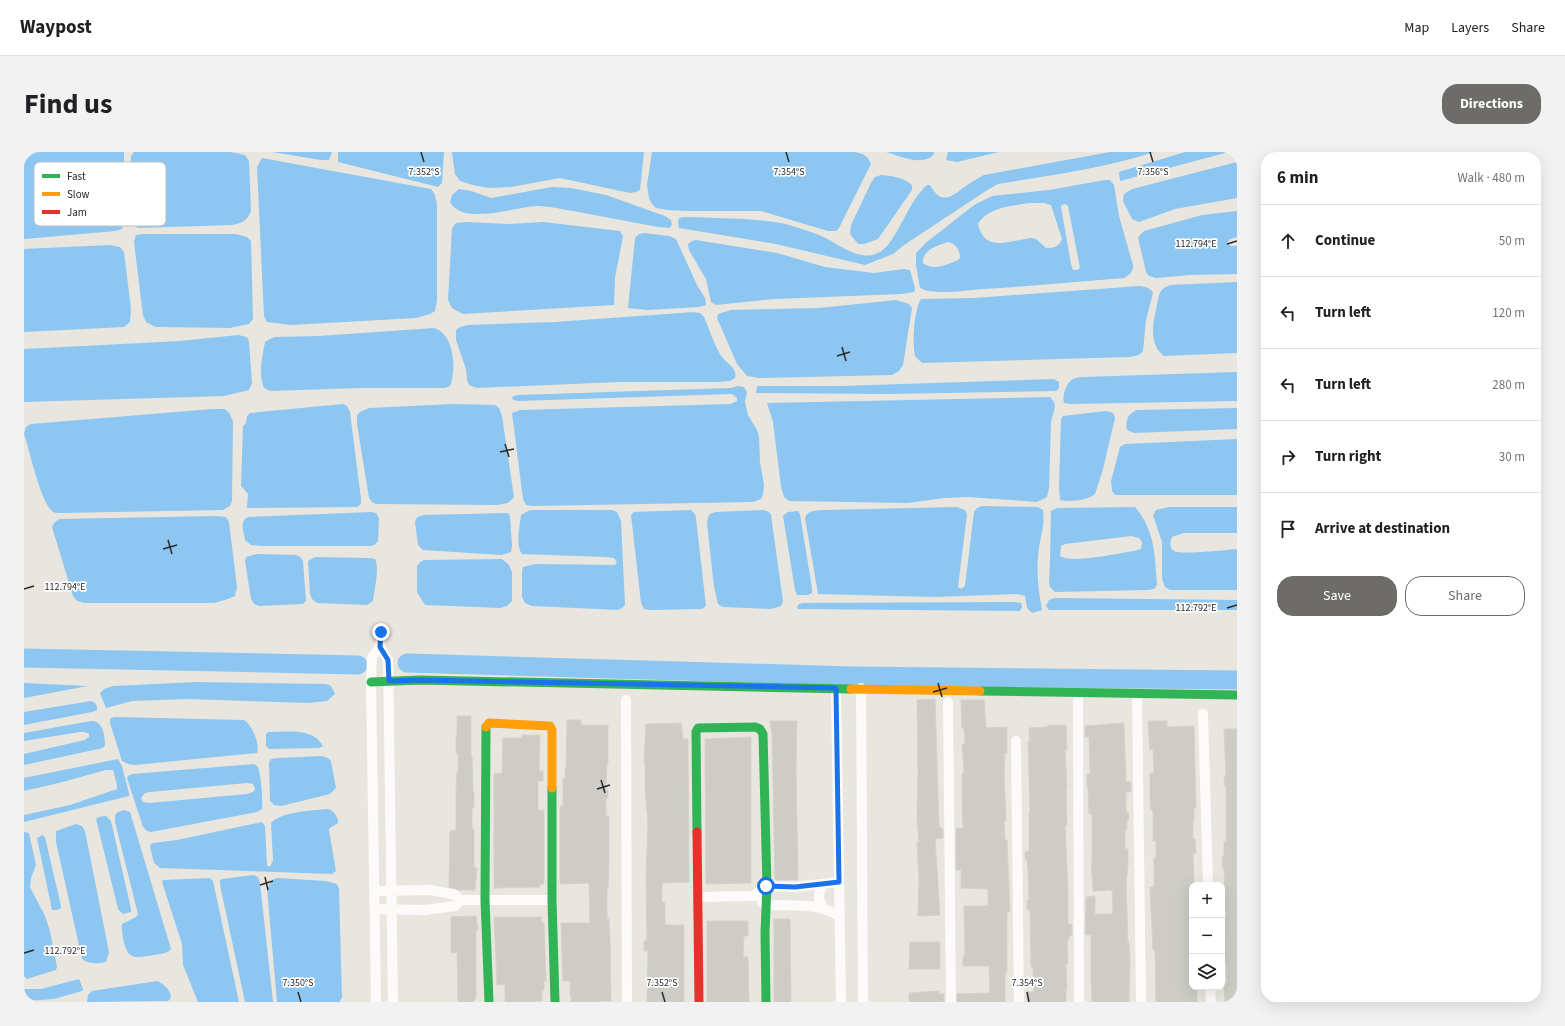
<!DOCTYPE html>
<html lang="en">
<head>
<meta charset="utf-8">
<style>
	:root { --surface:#fff; --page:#f2f2f2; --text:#202124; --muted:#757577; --line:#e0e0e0; --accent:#6d6c69 }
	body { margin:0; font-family:"Source Sans 3",sans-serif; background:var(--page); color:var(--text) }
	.controls { position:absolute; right:12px; bottom:12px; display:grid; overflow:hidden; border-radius:8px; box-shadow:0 4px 16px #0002 }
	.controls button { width:36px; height:36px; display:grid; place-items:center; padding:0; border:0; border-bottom:1px solid var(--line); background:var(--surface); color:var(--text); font:20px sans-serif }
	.stop { position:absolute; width:12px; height:12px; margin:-9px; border:3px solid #1a73e8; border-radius:50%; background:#fff }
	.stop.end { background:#1a73e8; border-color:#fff; box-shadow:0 1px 4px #0008 }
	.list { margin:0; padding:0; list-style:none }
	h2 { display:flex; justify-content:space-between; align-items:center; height:52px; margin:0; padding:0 16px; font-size:17px }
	h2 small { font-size:13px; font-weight:400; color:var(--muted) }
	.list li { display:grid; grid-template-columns:26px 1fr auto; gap:12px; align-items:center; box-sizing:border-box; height:72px; padding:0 16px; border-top:1px solid var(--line) }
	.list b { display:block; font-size:15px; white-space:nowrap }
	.list em { font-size:13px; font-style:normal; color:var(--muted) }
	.actions { display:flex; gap:8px; padding:12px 16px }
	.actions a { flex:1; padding:9px 0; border:1px solid var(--accent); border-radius:16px; text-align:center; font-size:14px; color:var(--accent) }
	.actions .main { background:var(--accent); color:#fff }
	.icon { flex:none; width:22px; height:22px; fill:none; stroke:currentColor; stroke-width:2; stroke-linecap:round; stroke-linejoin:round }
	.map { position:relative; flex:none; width:1213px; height:850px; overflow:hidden; border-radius:16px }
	header { display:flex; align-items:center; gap:24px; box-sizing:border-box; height:56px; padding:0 20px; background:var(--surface); border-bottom:1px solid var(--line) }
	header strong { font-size:19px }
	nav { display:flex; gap:22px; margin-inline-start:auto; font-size:14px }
	.intro { display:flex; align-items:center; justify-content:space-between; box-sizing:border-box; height:96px; padding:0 24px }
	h1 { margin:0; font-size:28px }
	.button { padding:10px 18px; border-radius:16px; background:var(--accent); color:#fff; font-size:14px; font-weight:700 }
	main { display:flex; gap:24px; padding:0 24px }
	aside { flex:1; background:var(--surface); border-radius:16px; box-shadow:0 4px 16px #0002 }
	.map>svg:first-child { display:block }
	.water { fill:#8dc6f0; fill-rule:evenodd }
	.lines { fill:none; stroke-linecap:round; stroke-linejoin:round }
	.river { stroke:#8dc6f0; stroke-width:19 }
	.building { fill:#cdccc6; stroke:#d4d2cb }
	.street { stroke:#fcfbfa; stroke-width:10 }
	.fast { stroke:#30b455; stroke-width:9 }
	.slow { stroke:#ff9f0a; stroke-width:9 }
	.jam { stroke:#e5322d; stroke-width:9 }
	.route { stroke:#1a73e8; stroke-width:5 }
	.ticks { fill:none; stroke:#2a2a2a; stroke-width:1.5 }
	.key { fill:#fff; stroke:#bfbfbf; stroke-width:1 }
	.key-label { font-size:11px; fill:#2a2a2a }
	.ticks-label { font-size:10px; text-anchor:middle; fill:#2a2a2a; stroke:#fff; stroke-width:3.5; stroke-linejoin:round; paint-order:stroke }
</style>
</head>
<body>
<header>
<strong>Waypost</strong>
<nav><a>Map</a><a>Layers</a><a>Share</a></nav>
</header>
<div class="intro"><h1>Find us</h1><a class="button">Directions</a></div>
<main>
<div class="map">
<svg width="1213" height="850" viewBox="0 0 1213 850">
	<rect width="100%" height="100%" fill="#e9e6df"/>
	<!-- water -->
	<path class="water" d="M0,0H100V71L98,77L92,79L0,87Z
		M110,0H206L221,3L225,9L227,59C223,69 218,71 208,73L114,76L108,71L106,56L107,4Z
		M248,0H308L305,8H297Z
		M314,0H420L418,31L414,35L314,10Z
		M428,0H620L616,38L612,40L606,41L536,26L487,35L465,36L449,33L436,29L431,22Z
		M628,0H831C839,2 844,3 847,12L815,76L812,79H804L737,59H665L644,58L632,56L628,52L625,46L623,33Z
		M862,0H910V2C899,15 875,4 862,0Z
		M924,0H975L933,10L922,8Z
		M1086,0H1130C1079,17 1026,23 974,32L965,37L880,93L869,102L841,113L752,92L655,76L654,70L655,66L660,65C690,66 721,66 751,70C766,72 781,78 795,83C814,90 834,112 856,100C873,90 884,49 903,33H906C919,57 931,41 946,31C951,28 955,26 960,23Z
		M1161,0H1205L1096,29L1095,20Z
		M238,6L407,37L411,43L413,52V149L411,159L406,162L392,166L267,173L243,170L240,164L233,15Z
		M1213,10V46L1151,57L1115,70L1108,67L1099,49L1100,42L1108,37Z
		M857,23C868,24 879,25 888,33V38L854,87L840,92H834L826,82L827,73L847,31L851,25Z
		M1081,28H1086L1090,33L1095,64L1109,113C1109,121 1106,122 1100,126C1053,130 1007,134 960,137C942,138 912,144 896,136L892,113V101L903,90L950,53L968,44L1025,38ZM1005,51H1020L1027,53L1038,87C1035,95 1030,96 1022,96L1012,87L1008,86C986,88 961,102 954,72C964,55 988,54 1005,51ZM1041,52L1044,54L1056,116L1053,118H1049L1047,112L1037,55L1038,53ZM923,90C932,91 936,98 936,106L934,108C923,113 909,119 899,111C898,98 913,94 923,90Z
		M528,35L547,36L582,43L641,64L647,68L648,73L645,76L634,75C606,70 577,64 549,59C537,57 525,54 513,54C491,55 438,74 426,50L428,43L435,37L447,39L467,46Z
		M1213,59V85L1206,87L1203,91L1207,94H1213V122L1166,123L1132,126L1125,124L1122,120L1114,85L1120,79L1178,63Z
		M442,70L485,72L519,70L596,79L599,84L591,126L590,153L439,162L428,156L424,148L428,76L432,71Z
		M621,81L645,84L652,87L673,133L681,146L682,153L675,155L624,158L604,156L611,86L615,82Z
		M120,82H212L223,85L227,89L229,167L225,172L206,176L132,175L123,171L119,164L110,90L112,83Z
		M672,88L753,101L801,115L850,121L880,117L886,118L891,136L890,140L878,142L750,147L692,153L687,150L682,127L665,98L664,92L668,89Z
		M86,93L96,95L100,100L107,157L106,170L100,175L0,180V97Z
		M1213,130V201L1140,204C1124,192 1129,170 1133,153C1134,149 1134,144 1136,141C1138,136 1142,135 1146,133Z
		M1116,134C1121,135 1126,135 1129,141L1122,168L1119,199L1115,203L1106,205L898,211L891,204C888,191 890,158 897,147L950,146Z
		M872,148L885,152L888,156L879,213L875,219L868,223L735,226L723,224L713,212L693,166L694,162L707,158L795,156Z
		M670,160L676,161L680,165C685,176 692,198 699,206C705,214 713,215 711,226L706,229L692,230H596L453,236L445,233L443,228L442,217L432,188V178L436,175L444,173L531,170Z
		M410,176C430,181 433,218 426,234L421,236H336L246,239L240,236C234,221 238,206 241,190L246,187L251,185L295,184Z
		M214,183L223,185L225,190L228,231L225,238L200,244L0,250V197L156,189Z
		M1213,220V249L1047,252L1040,251C1038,244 1042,231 1049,227C1051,226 1056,225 1059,225Z
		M1030,227L1035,230V236L1032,239L862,242L732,241L733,234H817Z
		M714,234L720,235L723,240L721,250L724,263L733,278L735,285L736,310L740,333L739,342L737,347L729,350L509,354L502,353L499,347L488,261L496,258L706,252L713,249V246L708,242L494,249L489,248L488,245L493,243L707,236Z
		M1026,245L1030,250L1031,255L1027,270L1025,336L1023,345L1013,350L944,345L920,346L884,351L765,349L760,345L757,335L749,270L743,251Z
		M319,252L323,254L326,260L337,347V352L333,355L223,356L224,342L217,334L219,274L222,271L223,264L226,261Z
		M430,252L471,253L475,256L478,264L490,345L484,351L473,353L353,352L349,351L345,346L333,272V263L336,260L345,256Z
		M1213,256V277L1110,281L1103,278C1101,269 1104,261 1113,258Z
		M188,257H201L206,262L209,270L208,349L206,354L199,358L37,361C32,361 29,361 26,357C15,343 6,300 0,282L2,275L7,272Z
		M1082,259L1089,261L1091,266L1079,317L1071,342C1062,349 1047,350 1036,348L1035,335L1037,267L1039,264Z
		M1213,287V343H1091L1088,339L1087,329L1096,295L1101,292Z
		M958,354L1014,355L1019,358C1021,373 1017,381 1015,396C1012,417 1014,437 1018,458L1008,461L1003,456L1001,444L993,442L910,445L794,442L781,366C784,358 790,359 799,358L933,355L941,358L943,362L934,435L937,437L941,434L950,360L953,356Z
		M1111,355C1131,378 1131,404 1133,433L1130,437L1124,438L1031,440L1026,435L1025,431L1026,408L1027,359L1033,356ZM1107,384L1115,386L1118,390L1117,397L1110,399C1095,401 1048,412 1036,404L1037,394L1041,392Z
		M1145,355H1213V381H1160L1148,385C1146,390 1145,396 1150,399C1158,403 1202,398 1213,397V438H1146L1141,435L1138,427V390L1129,363L1132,358Z
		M506,358H588L593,360L597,369L601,453L598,456L594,458L508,454L501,451L498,445V419L499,415L511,412L591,413L593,410L590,406L581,405L498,402C491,393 496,374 497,363Z
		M667,358L671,362L672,366L682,454L678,457L626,458L620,457L617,451L607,363L610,360Z
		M739,358L745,360L747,363L759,449L757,454L747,457L699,455L694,452L690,435L683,371C684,364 685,361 692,360Z
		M774,359L776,362L788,436V441L784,443H773L771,438L759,364L764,360Z
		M347,360L352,361L355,366L354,389L350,393L347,394H239L227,393L221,388C220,380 215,369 224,365Z
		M484,361L486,364L488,394L487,400L478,403L399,398L394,393L391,370L393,365L400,363Z
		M192,364L202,365L205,370L213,435L211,444L204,447L190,451H61L53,449L49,444L28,375L30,371L35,367Z
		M233,402L272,403L276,405L279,409L282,449L279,452L235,454L230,452L227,447L221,409L222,405Z
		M291,405L345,406L351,407C356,415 350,439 349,449L343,453L293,451L288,447L286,442L284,409Z
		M478,407L485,413L488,420V449L483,454L476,456L401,453L393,440V414L396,410L400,408Z
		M1030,446L1213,448V458H1025L1022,454L1025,448Z
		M990,450L997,451L998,455L996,459L774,457L773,455L775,452L780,451Z
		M172,530L302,532L307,534L311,542L303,549L284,551L163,547L108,549L82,556L76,541L80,537L89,534Z
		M0,531L64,534L0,546Z
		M67,549L71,551L73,554V558L68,560L0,573V560Z
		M90,565L220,568C228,573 236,591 233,601L111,613L104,612L98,609L86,571V567Z
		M67,569C79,569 81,583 81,593L79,596L0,613V602L61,588L65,585V582L61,580H56L0,589V581Z
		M244,580C263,580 289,575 299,594L295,596L245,597L242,594V582Z
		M298,604L304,606L307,609L312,636L306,642L257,654L250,653L246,649L245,610L247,607L253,606Z
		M94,607L98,614L105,641V644L0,670V663L46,653L93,637V633L89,618H82L35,631L0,639V626Z
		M230,612L234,615C237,624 239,648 238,657L233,660L127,680L123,679L119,675L103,626L104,624L108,622ZM223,631L229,632L231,637L229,640L223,642L125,651L119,650L117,646L121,641L126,640Z
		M304,657C310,659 315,666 314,671L306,676L305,678L312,719L308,722L136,716L130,711L126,695L127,692L129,691L153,688L238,670L241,674L243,713L246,715L249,708L247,671C256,660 290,658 304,657Z
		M100,658L106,660L147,797C143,802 136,802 130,803C114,805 105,810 100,791C99,784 97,779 98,772L112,765L114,762L91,670V663L94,660Z
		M82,664L87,669L107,757V760L99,762L94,757L72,667L75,665Z
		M52,672L58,674L61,679L85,800L82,810C74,812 64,812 58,807L32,690V679Z
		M0,680L5,681L12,713L7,726L6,735L21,764L26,779L33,815L32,818L3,827L0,824Z
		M18,683L21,685L37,754L36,757L32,758H28L13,686Z
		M229,723L234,725L236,731L249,850H221L196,733V728L198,727Z
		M186,726L189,729L215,850H174L159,813L158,792L138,730L139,728Z
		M253,726L302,729L313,732L315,737L318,846L315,850H253L243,737L248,728Z
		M55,827L59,837L58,839L30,847L0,849V837H17Z
		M133,829C140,832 147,838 147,846L144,849L63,850L64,843L68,839Z"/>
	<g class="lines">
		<!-- river -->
		<path class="river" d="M0,506L334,513
			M383,511L828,524L1213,528"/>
	</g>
	<!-- building -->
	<path class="building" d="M911,547L915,675L919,677V686L911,687L916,763L894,764L895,729L893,690H895L893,664L894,622L893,548Z
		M937,548H960L962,576L983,575V601H981L980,622L982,669H980L981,688H983L986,760H983V820H981V850H933V842L966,841L965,814H939V804H941L940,754H964V737L937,736V718H932V676H939L938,636V622L940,621L938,592H941L940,576H938Z
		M433,564H447V605L448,604L449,640H450V656H448V677H450V714L451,716H453L451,738H435L425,735L426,679L432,678V640L433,620H434V601H432V584H433Z
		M543,568H557V573H584V611H583L582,638H584V646H582V664H585V710L584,736H583V767H585L586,788L587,849L547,850V843H546V829H539L537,771H566L565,731L536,732V654H539V627H541V617H542Z
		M746,569H773L772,617L774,728H751L748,582Z
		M1124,569H1143V575L1170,574L1172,656H1170V669H1169V687H1171L1172,701H1169L1170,733H1168V835H1173V850H1132L1131,798H1129L1126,735H1130V706H1132V689H1129V658H1127L1126,647V621H1130L1129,597L1126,598Z
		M657,571L659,587H664L665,730L638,731V750L641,751V773H660V850H623L624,799H620V789H623L622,723L624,672L621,635V610H620L622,572Z
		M1100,571L1102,630H1107V640H1102V660H1104L1105,668H1103V678H1101V697H1104V713L1102,733L1104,791H1105L1106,809L1105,850H1068L1067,827V783H1061L1062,745L1071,744V762H1088L1089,755L1088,738L1069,739L1067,711H1068V662H1065L1064,635H1063V622H1066L1065,585H1061V574Z
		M1024,573H1042L1043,598H1041L1043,637H1042L1043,673H1041L1044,738V772H1048V783L1045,784V788H1043L1044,812H1042L1043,837H1042V850H1003V840H1010L1009,815H1007L1006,757L1003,758V748H1005L1004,717L1003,707H1001V700L1005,699V661H1006L1004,589H1006L1005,576L1024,575Z
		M1200,577H1213V850H1201L1200,831H1203L1202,813L1199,784H1201V766H1202L1200,717H1199L1198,704H1200V690H1202V635H1201L1200,624L1202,623Z
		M498,583H516L515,619H519V629H514V658H520V732H516V735L470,736V622L478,621L479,586H498Z
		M727,585V731L682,732L681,587Z
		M452,764L454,778H452V847H450V850H434L433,800L427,801V765Z
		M470,765H517L518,771H520L522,829H520V838H518V849L481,850V832L473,833Z
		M750,767H766L767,850H750Z
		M683,769H724V784H720L719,805H724L725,850H683Z
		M886,790H916V817H885Z
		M915,839V842H920V850H885V841Z"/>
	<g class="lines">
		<!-- street -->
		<path class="street" d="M357,480L356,495L364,508L369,850
			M837,536L839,850
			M812,537L817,850
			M1054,541L1055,850
			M1113,542L1117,850
			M602,548L603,850
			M924,550L927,850
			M1179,562L1184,733
			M992,589L995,850
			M799,733C794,741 793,749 800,756
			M351,739L407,738L431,743L436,748H528
			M675,745L730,744L743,734L771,735L815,730
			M738,750L742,753C767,754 793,750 815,764
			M351,757L400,758L431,754L436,748
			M1186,835L1187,850
			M352,850L347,530L348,505L356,495"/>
		<!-- fast -->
		<path class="fast" d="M347,530L396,528L827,537
			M956,539L1213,543
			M462,575L461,748L465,850
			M528,636V748L531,850
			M673,680L672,580L674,576L731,575L736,577L739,582L743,734L741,780L742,850"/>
		<!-- slow -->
		<path class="slow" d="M827,537L956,539
			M462,575L465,571L526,574L528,578V636"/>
		<!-- jam -->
		<path class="jam" d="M673,680L675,850"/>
	</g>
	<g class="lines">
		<!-- route -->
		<path class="route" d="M357,480L356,495L364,508L365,529L396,528L812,536L815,730L771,735L742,734"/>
	</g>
	<!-- ticks -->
	<path class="ticks" d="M397,0L400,10M762,0L765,10M1126,0L1129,10M1203,92L1213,89M818,195L822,209M813,204L826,200M481,292L485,305M476,300L490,297M144,388L148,402M139,397L153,393M0,437L10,434M1203,456L1213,453M914,531L918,545M909,540L923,536M577,628L581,641M573,637L586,633M241,725L244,738M236,733L249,729M0,801L10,798M274,840L277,850M638,840L641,850M1003,840L1005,850"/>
	<!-- legend -->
	<rect x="10" y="10" width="132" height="64" rx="6" class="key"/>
	<rect x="18" y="22" width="18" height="4" fill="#30b455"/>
	<rect x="18" y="40" width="18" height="4" fill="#ff9f0a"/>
	<rect x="18" y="58" width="18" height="4" fill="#e5322d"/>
	<g class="key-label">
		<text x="43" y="28">Fast</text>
		<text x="43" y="46">Slow</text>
		<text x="43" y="64">Jam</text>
	</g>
	<g class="ticks-label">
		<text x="400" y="23">7.352°S</text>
		<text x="765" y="23">7.354°S</text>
		<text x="1129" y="23">7.356°S</text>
		<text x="1172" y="95">112.794°E</text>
		<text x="41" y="438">112.794°E</text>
		<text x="1172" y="459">112.792°E</text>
		<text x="41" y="802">112.792°E</text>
		<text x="274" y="834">7.350°S</text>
		<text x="638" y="834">7.352°S</text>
		<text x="1003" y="834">7.354°S</text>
	</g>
</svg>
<div class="controls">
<button>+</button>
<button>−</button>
<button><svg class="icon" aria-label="layers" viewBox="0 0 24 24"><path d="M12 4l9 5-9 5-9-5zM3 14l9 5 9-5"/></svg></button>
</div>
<div class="stop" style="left:742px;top:734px"></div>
<div class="stop end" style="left:357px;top:480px"></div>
</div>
<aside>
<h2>6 min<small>Walk · 480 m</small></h2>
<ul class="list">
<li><svg class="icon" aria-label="ahead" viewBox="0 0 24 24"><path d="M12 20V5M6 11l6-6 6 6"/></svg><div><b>Continue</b></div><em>50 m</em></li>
<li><svg class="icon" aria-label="left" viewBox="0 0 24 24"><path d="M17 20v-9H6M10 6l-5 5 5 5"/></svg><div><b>Turn left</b></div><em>120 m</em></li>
<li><svg class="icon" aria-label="left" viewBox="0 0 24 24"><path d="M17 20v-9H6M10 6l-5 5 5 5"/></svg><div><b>Turn left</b></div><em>280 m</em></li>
<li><svg class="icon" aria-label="right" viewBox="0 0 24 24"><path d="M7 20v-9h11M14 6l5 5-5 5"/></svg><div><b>Turn right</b></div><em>30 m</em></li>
<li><svg class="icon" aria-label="arrive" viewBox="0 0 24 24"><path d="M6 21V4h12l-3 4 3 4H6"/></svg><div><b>Arrive at destination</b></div></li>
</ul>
<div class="actions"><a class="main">Save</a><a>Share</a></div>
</aside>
</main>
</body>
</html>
